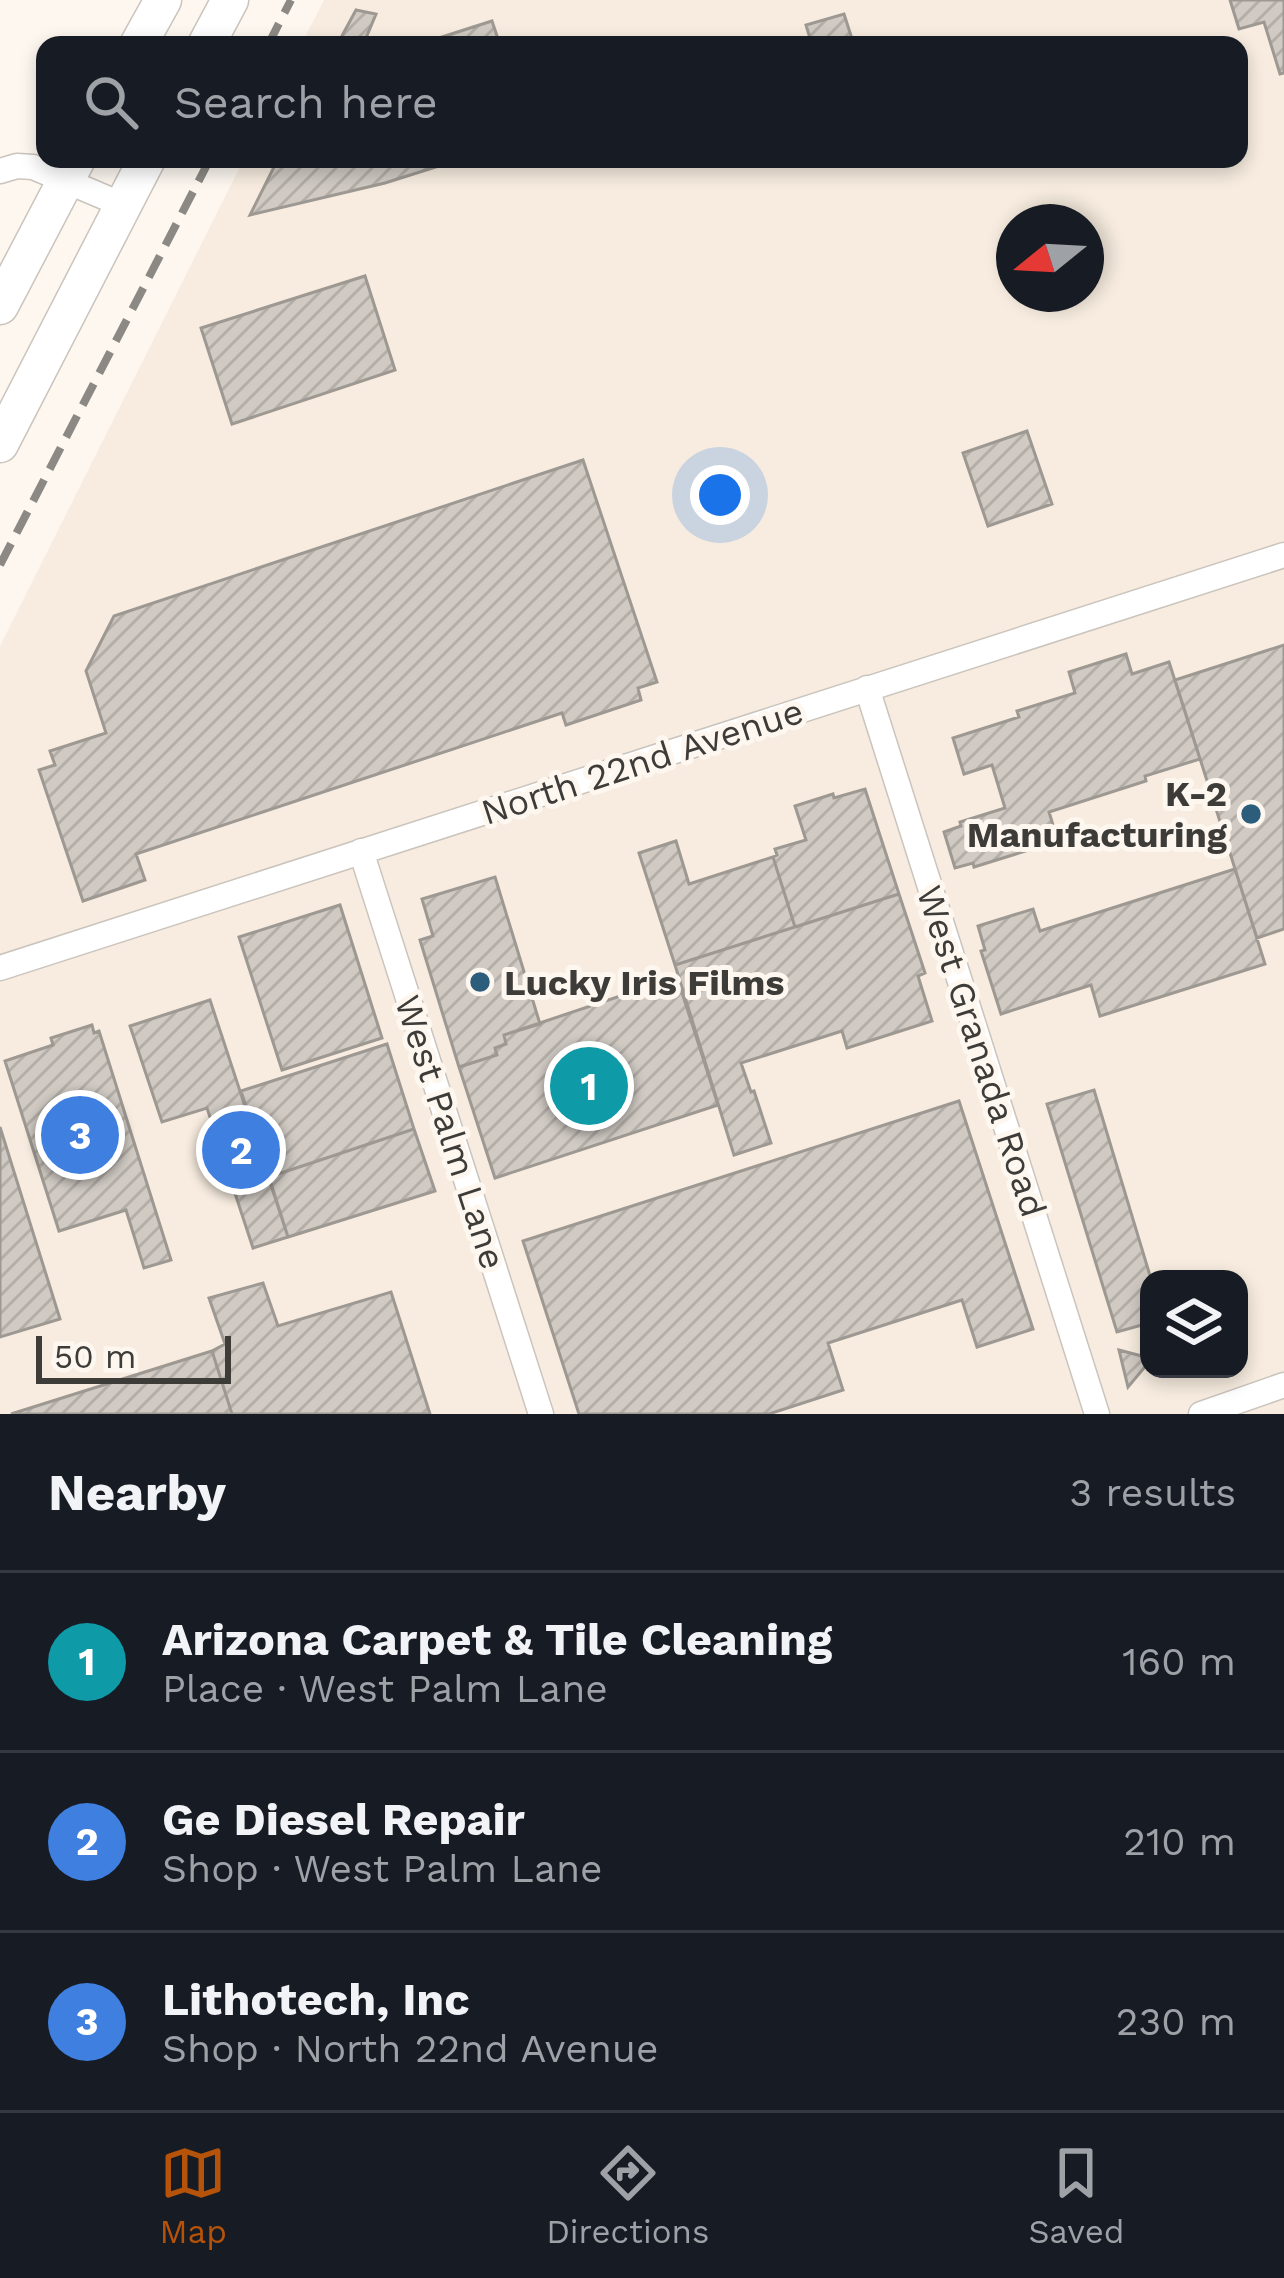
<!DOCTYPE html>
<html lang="en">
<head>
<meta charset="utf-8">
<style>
	:root { --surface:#171b24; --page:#20242c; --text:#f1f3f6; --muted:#9ea1a6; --line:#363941; --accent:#b45309 }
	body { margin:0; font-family:"Work Sans",sans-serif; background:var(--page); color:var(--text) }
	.controls { position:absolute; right:36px; bottom:36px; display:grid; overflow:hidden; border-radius:24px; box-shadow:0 6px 18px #0003 }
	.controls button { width:108px; height:108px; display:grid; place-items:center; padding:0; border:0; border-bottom:3px solid var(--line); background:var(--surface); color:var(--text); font:60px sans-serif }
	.compass { position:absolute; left:996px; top:204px; width:108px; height:108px; border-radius:50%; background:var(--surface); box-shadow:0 6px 18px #0003; rotate:252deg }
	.scale { position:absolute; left:36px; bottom:30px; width:195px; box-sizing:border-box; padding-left:12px; border:6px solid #3e3c39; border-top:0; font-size:33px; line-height:42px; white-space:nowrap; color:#3e3c39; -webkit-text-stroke:9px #fdf7f0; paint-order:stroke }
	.you { position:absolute; left:720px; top:495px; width:42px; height:42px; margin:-30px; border:9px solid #fff; border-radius:50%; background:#1a73e8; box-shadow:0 0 0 18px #1a73e833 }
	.badge { display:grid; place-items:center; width:78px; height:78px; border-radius:50%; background:var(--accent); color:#fff; font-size:39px; font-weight:700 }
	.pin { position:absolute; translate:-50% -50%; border:6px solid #fff; box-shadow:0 3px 12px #0006 }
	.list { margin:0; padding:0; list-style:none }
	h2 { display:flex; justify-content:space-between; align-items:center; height:156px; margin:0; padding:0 48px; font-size:51px }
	h2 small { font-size:39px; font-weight:400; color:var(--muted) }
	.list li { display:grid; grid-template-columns:78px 1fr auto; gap:36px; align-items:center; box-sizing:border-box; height:180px; padding:0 48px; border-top:3px solid var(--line) }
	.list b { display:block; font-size:45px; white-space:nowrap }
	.list p { margin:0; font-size:39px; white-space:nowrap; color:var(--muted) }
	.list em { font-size:39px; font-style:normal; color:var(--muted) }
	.icon { flex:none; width:66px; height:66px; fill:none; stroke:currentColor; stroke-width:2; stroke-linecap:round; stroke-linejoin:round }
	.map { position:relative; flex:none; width:1284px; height:1414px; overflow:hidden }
	.search { position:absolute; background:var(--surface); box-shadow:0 6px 18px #0003; left:36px; right:36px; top:36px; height:132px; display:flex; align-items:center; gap:30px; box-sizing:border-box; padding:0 42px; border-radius:24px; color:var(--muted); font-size:45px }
	.sheet { height:696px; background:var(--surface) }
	nav { display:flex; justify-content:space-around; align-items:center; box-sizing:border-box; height:168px; border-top:3px solid var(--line); background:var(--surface); font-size:33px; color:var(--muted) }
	nav a { display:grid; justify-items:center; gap:6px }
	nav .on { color:var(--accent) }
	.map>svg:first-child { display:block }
	.built { fill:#f7ecdf; fill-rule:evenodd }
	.building { fill:url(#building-hatch); stroke:#9d9892; stroke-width:3 }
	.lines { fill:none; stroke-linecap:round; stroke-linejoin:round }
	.street-casing { stroke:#cac4bd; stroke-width:27 }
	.primary-casing { stroke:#cac4bd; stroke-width:39 }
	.street { stroke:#fff; stroke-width:24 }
	.primary { stroke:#fff; stroke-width:36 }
	.rail { stroke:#8c8883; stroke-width:8; stroke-dasharray:24 12; stroke-linecap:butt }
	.poi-dot { fill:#2c5e7b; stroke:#fdf7f0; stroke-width:4.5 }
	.labels { text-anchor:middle; stroke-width:10; stroke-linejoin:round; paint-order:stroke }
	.street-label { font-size:36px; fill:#3e3c39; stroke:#fdf7f0 }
	.poi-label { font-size:36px; font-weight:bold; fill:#3e3c39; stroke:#fdf7f0; text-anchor:end }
</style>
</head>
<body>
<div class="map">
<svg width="1284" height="1414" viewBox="0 0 1284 1414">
	<defs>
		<pattern id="building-hatch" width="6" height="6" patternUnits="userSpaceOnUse" patternTransform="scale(3)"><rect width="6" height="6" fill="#d0cac3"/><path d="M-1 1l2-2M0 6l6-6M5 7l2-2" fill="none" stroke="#b4aea8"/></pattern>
	</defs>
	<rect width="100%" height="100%" fill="#fdf7f0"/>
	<!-- built -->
	<path class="built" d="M324,0H1284V1414H0V646L244,159H1239V45H301ZM1014,222H1086V294H1014ZM1149,1279H1239V1369H1149Z"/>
	<!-- building -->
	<path class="building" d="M1230,0H1284V73L1280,74L1264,22L1239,29Z
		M356,10L376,14L363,45H337Z
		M844,14L854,45H812L806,25Z
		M492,21L500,45H417Z
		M278,159H461L385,183L250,215Z
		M365,276L395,370L232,424L201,328Z
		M1027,431L1052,504L988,526L963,453Z
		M583,460L657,682L638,688L641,700L566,725L562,713L136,854L145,880L83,901L39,770L55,765L50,751L106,733L86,671L114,616Z
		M1284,645V929L1257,938L1175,680Z
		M1126,654L1132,674L1169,662L1200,759L1145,776L1146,781L1049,812L1058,841L974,867L973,863L955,868L944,832L961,826L960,822L1005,808L992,765L964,774L953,738L1019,717L1017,711L1075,693L1069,672Z
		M865,789L899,894L795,927L773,857L777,855L775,849L806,840L795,806L833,794L834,798Z
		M676,841L689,884L773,857L795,927L675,965L639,853Z
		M1235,869L1265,964L1100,1016L1091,985L1001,1014L981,951L985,950L978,926L1033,909L1040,931Z
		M495,877L540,1024L504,1035L506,1044L495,1048L497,1055L459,1067L420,940L433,936L422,899Z
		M899,894L925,973L918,976L932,1021L847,1048L842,1031L741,1063L751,1092L754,1091L771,1143L734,1155L675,965Z
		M340,905L382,1038L282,1070L239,937Z
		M677,977L718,1105L495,1178L459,1067L497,1055L495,1048L506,1044L504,1035Z
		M210,1000L288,1237L253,1248L207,1108L162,1122L130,1026Z
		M92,1025L94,1033L99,1031L171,1260L144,1268L126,1210L59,1231L5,1061L53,1045L51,1038Z
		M387,1044L414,1129L269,1177L241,1091Z
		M1094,1090L1151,1279H1149V1323L1117,1332L1047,1104Z
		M959,1101L1033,1329L977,1347L962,1300L828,1343L843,1390L769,1414H579L523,1241Z
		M0,1127L60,1319L0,1337Z
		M414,1129L435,1191L288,1237L269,1177Z
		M263,1283L278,1326L391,1292L430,1414H232L212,1351L225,1344L209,1298Z
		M1119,1350L1149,1358V1362L1128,1387Z
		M212,1351L232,1414H11Z"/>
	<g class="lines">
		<!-- street casing -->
		<g class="street-casing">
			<path id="street" d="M0,171L17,166L33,167L123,205
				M867,688L1097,1414
				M361,851L541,1414
				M0,968L1284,555
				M1201,1414L1284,1385"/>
		</g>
		<!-- primary casing -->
		<g class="primary-casing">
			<path id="primary" d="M138,45L163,0
				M206,45L230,0
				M0,306L77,159
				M0,444L147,159"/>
		</g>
		<!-- street -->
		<use href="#street" class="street"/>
		<!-- primary -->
		<use href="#primary" class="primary"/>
		<!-- rail -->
		<path class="rail" d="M268,45L291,0
			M0,565L210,159"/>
	</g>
	<!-- markers -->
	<g class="poi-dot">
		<circle cx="1251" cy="814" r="12"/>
		<circle cx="480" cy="982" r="12"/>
	</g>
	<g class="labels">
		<!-- street labels -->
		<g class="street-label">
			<text transform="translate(642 761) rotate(-18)" y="13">North 22nd Avenue</text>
			<text transform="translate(982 1051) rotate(72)" y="13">West Granada Road</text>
			<text transform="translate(451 1132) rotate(72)" y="13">West Palm Lane</text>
		</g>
		<!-- poi labels -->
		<g class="poi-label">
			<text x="1227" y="806">K-2<tspan x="1227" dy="41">Manufacturing</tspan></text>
			<text x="504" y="995" text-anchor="start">Lucky Iris Films</text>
		</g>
	</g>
</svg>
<div class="controls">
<button><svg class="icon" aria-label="layers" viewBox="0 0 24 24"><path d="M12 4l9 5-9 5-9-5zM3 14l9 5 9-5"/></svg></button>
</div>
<svg class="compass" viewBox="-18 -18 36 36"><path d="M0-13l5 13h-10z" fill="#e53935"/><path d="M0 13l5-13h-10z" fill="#9ea1a6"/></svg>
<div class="scale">50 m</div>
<div class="you"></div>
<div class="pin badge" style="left:589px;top:1086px;background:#0f9aa8">1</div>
<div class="pin badge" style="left:241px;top:1150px;background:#3f7fe0">2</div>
<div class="pin badge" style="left:80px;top:1135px;background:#3f7fe0">3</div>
<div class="search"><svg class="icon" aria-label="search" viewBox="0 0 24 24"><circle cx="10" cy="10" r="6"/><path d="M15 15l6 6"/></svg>Search here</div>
</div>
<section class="sheet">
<h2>Nearby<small>3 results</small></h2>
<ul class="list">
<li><span class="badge" style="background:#0f9aa8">1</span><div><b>Arizona Carpet &amp; Tile Cleaning</b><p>Place · West Palm Lane</p></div><em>160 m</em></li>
<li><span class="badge" style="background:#3f7fe0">2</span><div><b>Ge Diesel Repair</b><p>Shop · West Palm Lane</p></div><em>210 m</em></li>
<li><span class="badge" style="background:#3f7fe0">3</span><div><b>Lithotech, Inc</b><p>Shop · North 22nd Avenue</p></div><em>230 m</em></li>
</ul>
</section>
<nav>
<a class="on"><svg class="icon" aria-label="map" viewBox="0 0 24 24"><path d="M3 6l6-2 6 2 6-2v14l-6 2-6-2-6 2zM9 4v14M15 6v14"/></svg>Map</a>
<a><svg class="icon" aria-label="directions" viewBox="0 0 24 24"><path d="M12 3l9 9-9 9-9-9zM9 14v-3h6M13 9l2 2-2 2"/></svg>Directions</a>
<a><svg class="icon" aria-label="saved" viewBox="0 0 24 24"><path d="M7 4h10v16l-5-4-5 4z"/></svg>Saved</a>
</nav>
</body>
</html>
